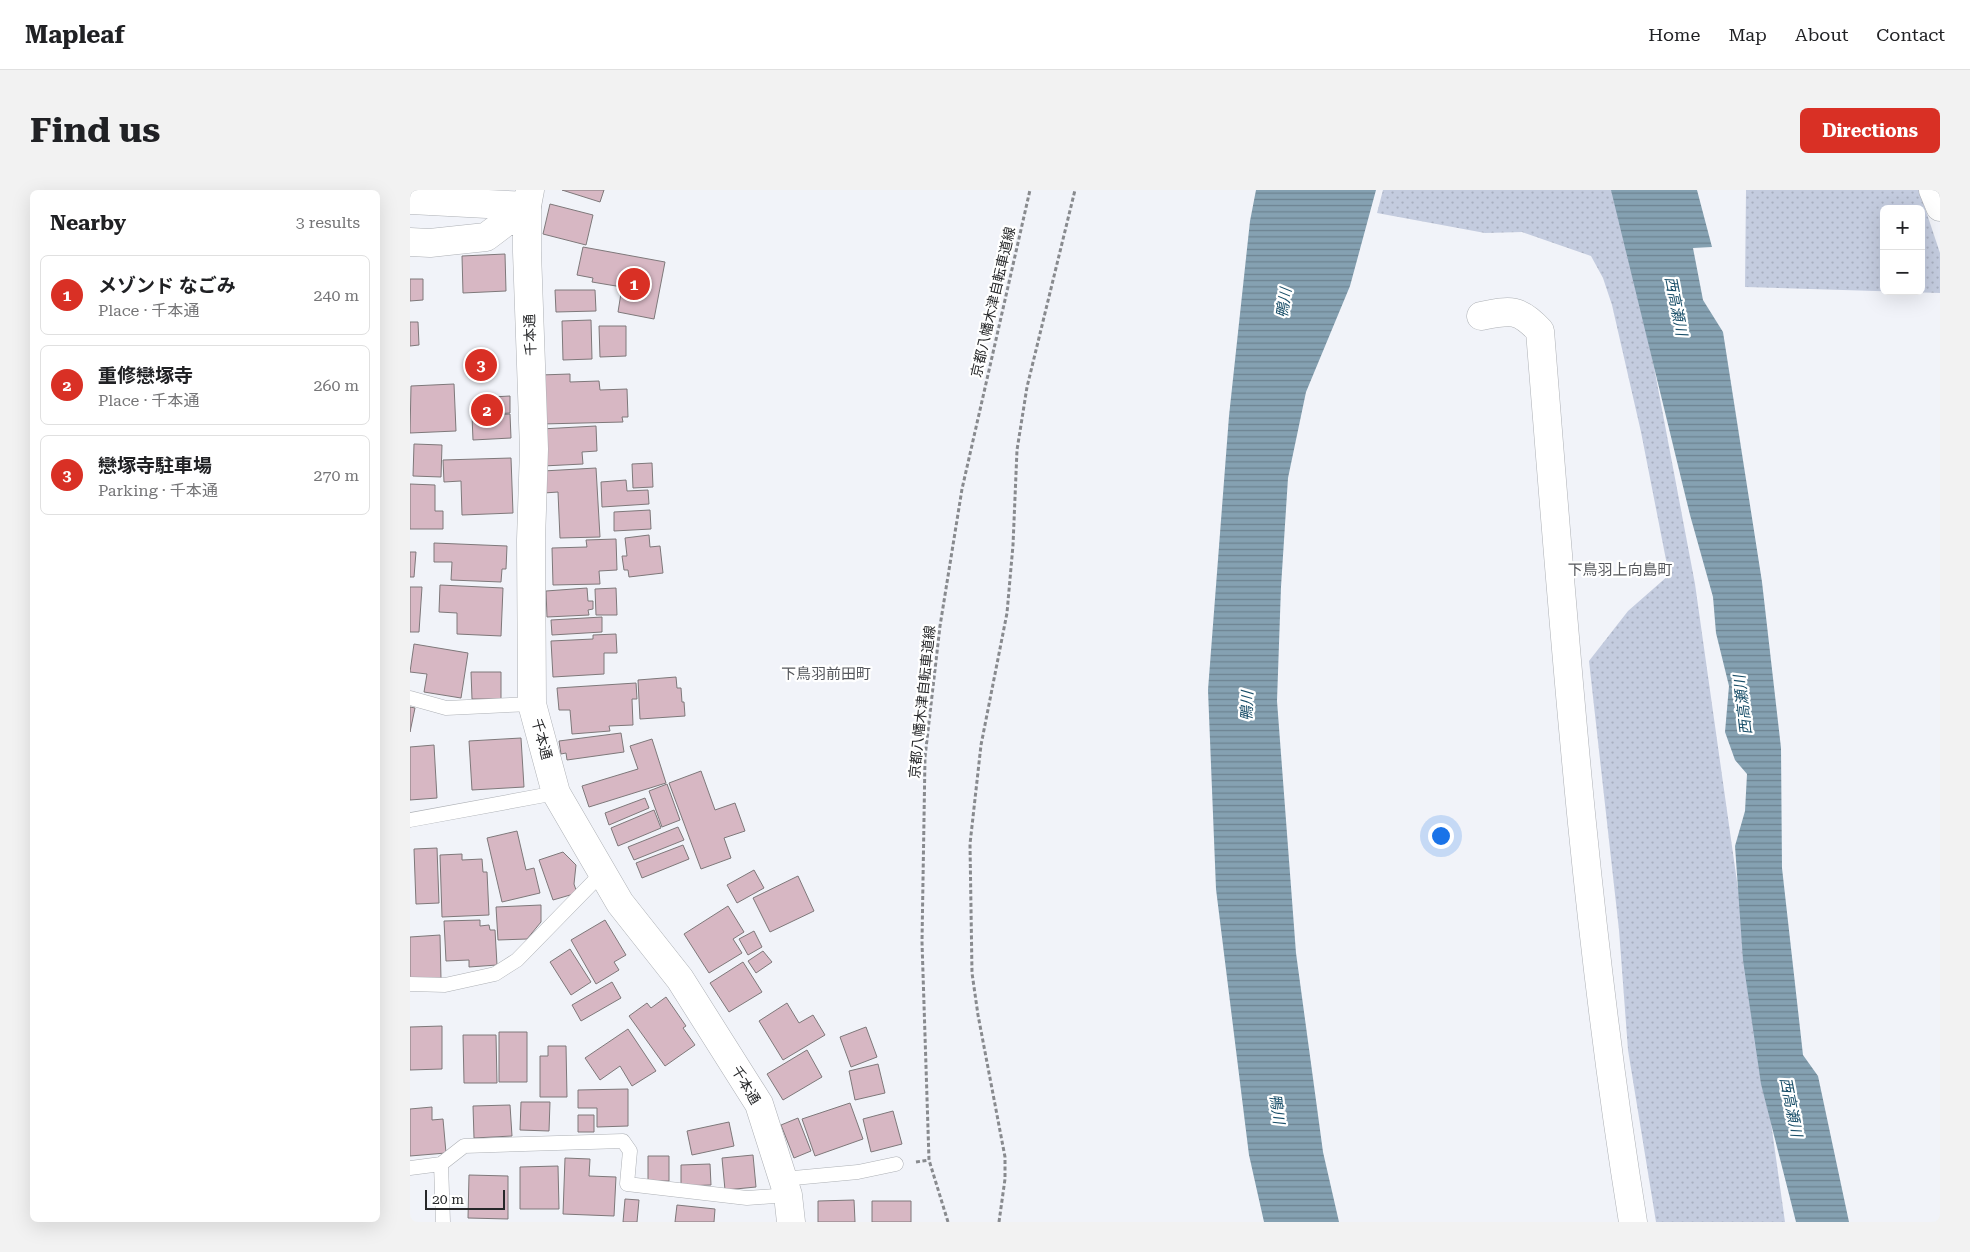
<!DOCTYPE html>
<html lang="en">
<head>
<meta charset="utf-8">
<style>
	:root { --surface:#fff; --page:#f2f2f2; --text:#202124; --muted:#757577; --line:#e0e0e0; --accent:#d93025 }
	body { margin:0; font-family:"Roboto Serif","Noto Sans JP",serif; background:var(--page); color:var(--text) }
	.controls { position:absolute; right:15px; top:15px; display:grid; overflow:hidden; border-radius:8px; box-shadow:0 5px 20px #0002 }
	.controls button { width:45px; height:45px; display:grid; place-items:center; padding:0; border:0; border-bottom:1px solid var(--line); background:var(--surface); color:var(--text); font:25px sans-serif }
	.scale { position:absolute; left:15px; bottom:12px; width:80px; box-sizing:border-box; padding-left:5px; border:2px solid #27282a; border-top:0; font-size:14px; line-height:18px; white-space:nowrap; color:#27282a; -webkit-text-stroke:4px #fff; paint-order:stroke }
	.you { position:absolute; left:1030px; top:645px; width:18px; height:18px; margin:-12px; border:4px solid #fff; border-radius:50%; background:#1a73e8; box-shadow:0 0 0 8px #1a73e833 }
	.badge { display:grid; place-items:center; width:32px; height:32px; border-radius:50%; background:var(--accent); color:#fff; font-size:16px; font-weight:700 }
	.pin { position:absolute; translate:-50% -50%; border:2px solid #fff; box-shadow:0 1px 5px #0006 }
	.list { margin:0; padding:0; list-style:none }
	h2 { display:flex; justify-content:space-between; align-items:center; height:65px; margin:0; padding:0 20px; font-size:21px }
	h2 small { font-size:16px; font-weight:400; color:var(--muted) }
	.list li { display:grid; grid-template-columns:32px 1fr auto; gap:15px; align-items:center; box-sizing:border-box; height:80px; margin:0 10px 10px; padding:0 10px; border:1px solid var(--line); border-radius:8px }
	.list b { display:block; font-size:19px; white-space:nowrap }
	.list p { margin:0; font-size:16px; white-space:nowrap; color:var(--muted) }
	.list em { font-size:16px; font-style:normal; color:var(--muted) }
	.map { position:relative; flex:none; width:1530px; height:1032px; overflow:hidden; border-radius:8px }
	header { display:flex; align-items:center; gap:30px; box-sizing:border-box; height:70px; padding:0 25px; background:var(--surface); border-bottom:1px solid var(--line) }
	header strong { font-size:24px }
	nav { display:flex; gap:28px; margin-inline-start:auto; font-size:18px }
	.intro { display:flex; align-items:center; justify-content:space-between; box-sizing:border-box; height:120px; padding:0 30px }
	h1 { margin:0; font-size:35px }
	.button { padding:12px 22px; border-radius:8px; background:var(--accent); color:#fff; font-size:18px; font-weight:700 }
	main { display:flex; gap:30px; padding:0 30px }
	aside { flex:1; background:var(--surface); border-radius:8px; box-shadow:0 5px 20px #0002 }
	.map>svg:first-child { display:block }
	.grass { fill:url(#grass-dots); fill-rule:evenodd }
	.water { fill:url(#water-rules) }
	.building { fill:#d7b7c3; stroke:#7e787a }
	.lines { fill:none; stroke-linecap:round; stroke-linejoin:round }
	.service-casing { stroke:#adb0b5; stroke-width:15 }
	.minor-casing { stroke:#adb0b5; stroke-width:29 }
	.tertiary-casing { stroke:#adb0b5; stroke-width:29 }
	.path { stroke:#888a8e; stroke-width:3; stroke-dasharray:4 2.5; stroke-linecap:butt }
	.service { stroke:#fff; stroke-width:14 }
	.minor { stroke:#fff; stroke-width:28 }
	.tertiary { stroke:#fff; stroke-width:28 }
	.labels { text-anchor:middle; stroke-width:4.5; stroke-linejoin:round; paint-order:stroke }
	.street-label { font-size:14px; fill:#27282a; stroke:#fff }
	.water-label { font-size:15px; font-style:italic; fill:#1b506a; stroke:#fff }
	.neighbourhood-label { font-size:15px; fill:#56585d; stroke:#fff }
</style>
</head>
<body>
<header>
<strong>Mapleaf</strong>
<nav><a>Home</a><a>Map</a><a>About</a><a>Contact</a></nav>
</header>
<div class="intro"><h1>Find us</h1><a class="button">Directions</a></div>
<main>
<aside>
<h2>Nearby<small>3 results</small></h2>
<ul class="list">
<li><span class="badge">1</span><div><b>メゾンド なごみ</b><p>Place · 千本通</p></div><em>240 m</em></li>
<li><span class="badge">2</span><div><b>重修戀塚寺</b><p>Place · 千本通</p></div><em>260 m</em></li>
<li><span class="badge">3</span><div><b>戀塚寺駐車場</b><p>Parking · 千本通</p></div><em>270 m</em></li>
</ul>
</aside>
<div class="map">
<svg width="1530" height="1032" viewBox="0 0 1530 1032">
	<defs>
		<pattern id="grass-dots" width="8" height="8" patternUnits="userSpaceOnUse" patternTransform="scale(1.25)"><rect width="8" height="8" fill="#c4ccdf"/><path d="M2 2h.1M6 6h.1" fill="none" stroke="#a8afc0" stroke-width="1.8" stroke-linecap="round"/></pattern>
		<pattern id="water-rules" width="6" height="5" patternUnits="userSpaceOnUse" patternTransform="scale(1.25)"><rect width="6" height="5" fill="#85a1b2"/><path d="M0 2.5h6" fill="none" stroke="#6d8391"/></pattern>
	</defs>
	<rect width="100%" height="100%" fill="#f1f3f9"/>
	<!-- grass -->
	<path class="grass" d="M973,0H1203L1212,32L1244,177L1285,394L1375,1032H1246L1218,860L1209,740L1179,471L1218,421L1259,385L1231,242L1202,115L1193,88L1181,66L1112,42L1075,43L967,23Z
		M1336,0H1509L1530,63V103L1335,97ZM1474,19H1511V101H1474Z"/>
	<!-- water -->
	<path class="water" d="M846,0H966L940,96L896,202L878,288L871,397L867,511L886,763L913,962L929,1032H854L839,965L806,699L798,500L819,226L840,31Z
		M1201,0H1287L1302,57L1283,58L1293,110L1313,142L1352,392L1371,558L1372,678L1393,865L1408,886L1439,1032H1386L1351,894L1333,770L1325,656L1335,621L1337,584L1325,570L1315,542L1319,496L1306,443L1303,407L1280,325Z"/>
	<!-- building -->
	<path class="building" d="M152,0H194L190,12Z
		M140,14L183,25L176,55L133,44Z
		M173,57L255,72L244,129L208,122L212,97L182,92L183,88L167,85Z
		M95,64L96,101L53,103L52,66Z
		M0,89H13V110L0,111Z
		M145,100H185L186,121L146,122Z
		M181,130L182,169L153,170L152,131Z
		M0,132H8L9,155L0,156Z
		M189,136H216V166L190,167Z
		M160,184V192L189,191L190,200L217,199L218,227H212L213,232L132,234L130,185Z
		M44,194L46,241L0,243L1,196Z
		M100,206V223L83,224L82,207Z
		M100,224L101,248L63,250L62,226Z
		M186,236L187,261L172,262L173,274L133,276L131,239Z
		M4,254L32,255L31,287L3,286Z
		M101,268L103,323L52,325L51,291L34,292L33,270Z
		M242,273L243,297L223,298L222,274Z
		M186,278L190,347L150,348L148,302L134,303L133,281Z
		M216,290L217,301L238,300L239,314L192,317L191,292Z
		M0,294L25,295V321H33V339H0Z
		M240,320L241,339L204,341V322Z
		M239,345L240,357L250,356L253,383L219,387L218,380H214L212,366H217L215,348Z
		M206,349L207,380L189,381L190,394L143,395L142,358L177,357L176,350Z
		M24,353L97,356L96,379H92L91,392L41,390L42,372H24Z
		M0,362H6L4,387H0Z
		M30,395L93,398L91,446L47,444V423L29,422Z
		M0,397H12L9,442H0Z
		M177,398L178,411H183V419L178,420L179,425L137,427L136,401Z
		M206,398L207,425H186L185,399Z
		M192,427V442L142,445L141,430Z
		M206,444L207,463H194V484L143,487L141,451L183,449V445Z
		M4,454L58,463L51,508L14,502L17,484L0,482Z
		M61,482H91V509H62Z
		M266,487L267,498H271L272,512H274L275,526L230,529L228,490Z
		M226,493L227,509H222L223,535L199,536L200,541L162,544L160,520H149L147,498Z
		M0,517L5,518L0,542Z
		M211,543L214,562L157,570L156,563L151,564L149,551Z
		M111,548L114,597L62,600L59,551Z
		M242,549L256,593L179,617L172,596L228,579L220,556Z
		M24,555L27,608L0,610V557Z
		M291,581L305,620L325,613L335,641L314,648L321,668L291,679L259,593Z
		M257,594L270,630L252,637L239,601Z
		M235,608L239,618L199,635L195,623Z
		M244,620L251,638L208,656L201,638Z
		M268,637L274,650L224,670L218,657Z
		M107,641L116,680L124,678L130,703L92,712L77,648Z
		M273,655L279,669L232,688L226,673Z
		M27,658L29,713L6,714L4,659Z
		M153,662L166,675L164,694L167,703L143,710L129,670Z
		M52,664V670L72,669L73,682H77L79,725L32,727L30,665Z
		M344,680L354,698L327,713L317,695Z
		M388,686L404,721L360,742L343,708Z
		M131,715V732L117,749L88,750L86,717Z
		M318,716L334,742L323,749L332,763L299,783L274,744Z
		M70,730V736L79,735L80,740H85L87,775L59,777V770L36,771L34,731Z
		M195,730L216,765L204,772L209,780L186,794L161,750Z
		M344,741L352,757L338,765L329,749Z
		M30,745L31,789L0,790V747Z
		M160,759L181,792L161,805L140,772Z
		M353,761L362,772L346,783L338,771Z
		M333,772L352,802L319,822L300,793Z
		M202,792L211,808L171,831L162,815Z
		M256,807L276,836L273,838L285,855L255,876L219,826L237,813L241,818Z
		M377,813L389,833L403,825L415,845L373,870L349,831Z
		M32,836V879L0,880V837Z
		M456,837L467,867L441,877L430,847Z
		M218,839L246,881L222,896L210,876L190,890L175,868Z
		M89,842H117V892H89Z
		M53,845H86L87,893H54Z
		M138,856H156L157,907H130V866H138Z
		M397,860L412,887L373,910L357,884Z
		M468,874L475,903L445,910L439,881Z
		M218,899V936L187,937V918H168V900Z
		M111,912H140L139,941L110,940Z
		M440,913L453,949L405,966L392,929Z
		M100,915L102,946L64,948L63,916Z
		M22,917V930L33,929L36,963L0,966V919Z
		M483,921L492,954L461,962L453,929Z
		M168,925H184V942H168Z
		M388,928L401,961L384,968L371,935Z
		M319,932L324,956L282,965L277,941Z
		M343,965L346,997L315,1000L312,968Z
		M238,966H259V991H238Z
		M155,968L180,969L179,986L206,987L204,1026L153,1024Z
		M300,974L301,995L271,996V975Z
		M148,976L149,1019H110V977Z
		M59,985L98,986V1029L58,1028Z
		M215,1009L229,1010L227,1032H213Z
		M444,1010L445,1032H408V1011Z
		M462,1011H501V1032H462Z
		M267,1015L305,1019L304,1032H265Z"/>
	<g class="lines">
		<!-- service casing -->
		<g class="service-casing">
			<path id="service" d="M0,508L36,518L122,514
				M0,630L146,603
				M0,794L35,795L85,784L107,770L192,683
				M31,974L33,1032
				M0,978L31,974L54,956L213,951L220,961L217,994L337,1008L378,1005
				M373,989L448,982L486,974"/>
		</g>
		<!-- minor casing -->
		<g class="minor-casing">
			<path id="minor" d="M120,0L117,16V62L124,259L121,350L122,514L146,603L210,713L270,789L349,914L378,1005L381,1032
				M1523,0L1530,17
				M0,52L20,53L76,47L117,16
				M1071,126C1101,120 1109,118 1130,141C1154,438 1175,737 1223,1032"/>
		</g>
		<!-- tertiary casing -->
		<g class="tertiary-casing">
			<path id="tertiary" d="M0,10L117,16"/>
		</g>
		<!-- path -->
		<path class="path" d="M506,972L519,970
			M538,1032L519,970L512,752L515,567L530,436L552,299L620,0
			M589,1032L595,989V967L568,825L562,783L560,654L571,555L597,423L603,355L607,260L617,197L665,0"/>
		<!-- service -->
		<use href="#service" class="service"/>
		<!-- minor -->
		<use href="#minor" class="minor"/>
		<!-- tertiary -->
		<use href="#tertiary" class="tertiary"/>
	</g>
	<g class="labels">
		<!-- street labels -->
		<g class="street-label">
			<text transform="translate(583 112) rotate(-77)" y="5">京都八幡木津自転車道線</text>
			<text transform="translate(120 145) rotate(-92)" y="5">千本通</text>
			<text transform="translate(512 512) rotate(-84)" y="5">京都八幡木津自転車道線</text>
			<text transform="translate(132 549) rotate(75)" y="5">千本通</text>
			<text transform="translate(336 895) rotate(59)" y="5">千本通</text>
		</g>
		<!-- water labels -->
		<g class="water-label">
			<text transform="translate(874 113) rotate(-82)" y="5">鴨川</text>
			<text transform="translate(1266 116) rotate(79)" y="5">西高瀬川</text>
			<text transform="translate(1333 515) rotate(-97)" y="5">西高瀬川</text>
			<text transform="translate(837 516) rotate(-88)" y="5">鴨川</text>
			<text transform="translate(1381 917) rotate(79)" y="5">西高瀬川</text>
			<text transform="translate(867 919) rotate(82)" y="5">鴨川</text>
		</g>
		<!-- neighbourhood labels -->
		<g class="neighbourhood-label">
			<text x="1210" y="385">下鳥羽上向島町</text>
			<text x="416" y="489">下鳥羽前田町</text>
		</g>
	</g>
</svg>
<div class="controls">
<button>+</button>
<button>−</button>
</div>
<div class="scale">20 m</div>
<div class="you"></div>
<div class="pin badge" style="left:224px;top:94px">1</div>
<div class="pin badge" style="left:77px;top:220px">2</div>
<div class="pin badge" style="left:71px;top:175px">3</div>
</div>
</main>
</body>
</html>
